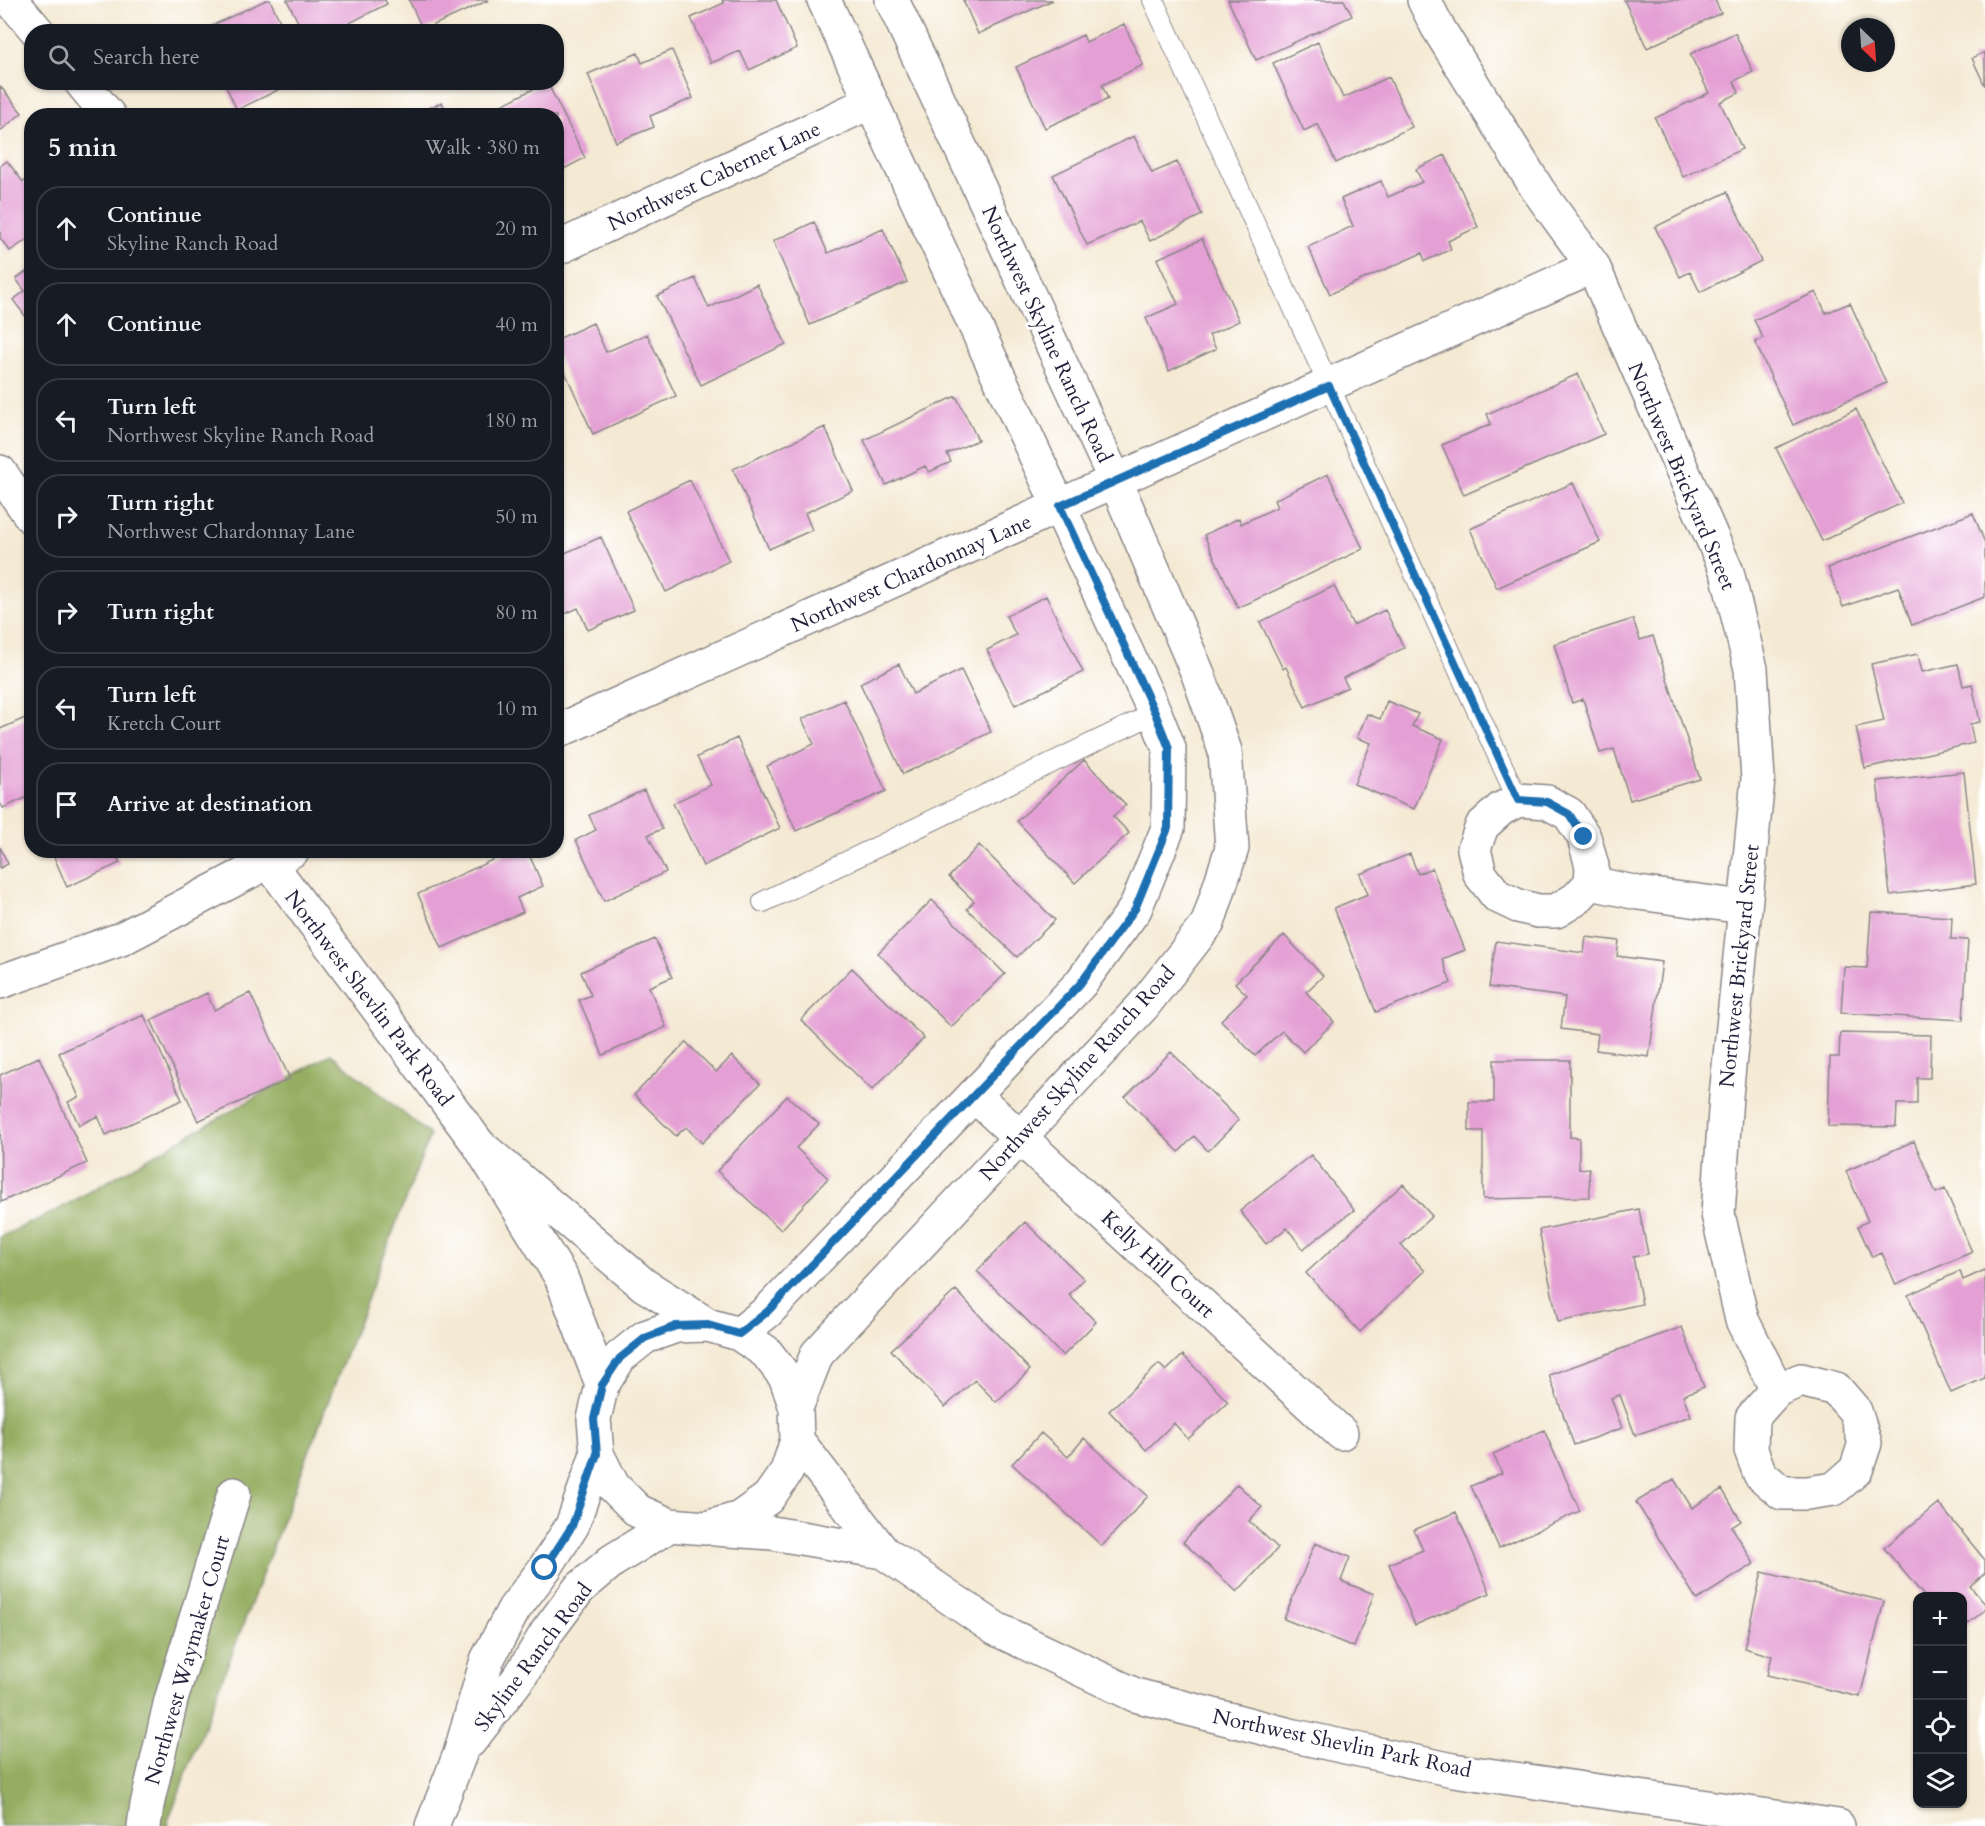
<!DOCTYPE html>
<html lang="en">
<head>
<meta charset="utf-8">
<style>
	:root { --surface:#171b24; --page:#242831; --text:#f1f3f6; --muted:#9ea1a6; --line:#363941 }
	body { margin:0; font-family:Cardo,serif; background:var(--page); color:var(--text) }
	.controls { position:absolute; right:18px; bottom:18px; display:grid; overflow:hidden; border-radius:12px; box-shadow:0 2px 4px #0004 }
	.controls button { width:54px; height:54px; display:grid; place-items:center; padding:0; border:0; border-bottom:2px solid var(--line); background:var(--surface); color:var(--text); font:30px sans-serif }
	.compass { position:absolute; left:1841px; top:18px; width:54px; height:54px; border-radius:50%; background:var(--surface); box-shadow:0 2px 4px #0004; rotate:155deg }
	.stop { position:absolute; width:18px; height:18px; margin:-14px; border:4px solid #1f6fb2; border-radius:50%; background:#fff }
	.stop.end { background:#1f6fb2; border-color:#fff; box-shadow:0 2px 6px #0008 }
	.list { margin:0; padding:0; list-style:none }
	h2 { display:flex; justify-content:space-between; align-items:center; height:78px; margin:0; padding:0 24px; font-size:26px }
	h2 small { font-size:20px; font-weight:400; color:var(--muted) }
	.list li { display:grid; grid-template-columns:39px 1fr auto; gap:18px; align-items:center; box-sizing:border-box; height:84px; margin:0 12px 12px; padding:0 12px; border:2px solid var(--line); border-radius:24px }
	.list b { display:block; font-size:22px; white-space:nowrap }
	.list p { margin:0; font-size:20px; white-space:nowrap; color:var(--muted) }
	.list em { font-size:20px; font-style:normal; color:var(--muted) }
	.icon { flex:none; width:33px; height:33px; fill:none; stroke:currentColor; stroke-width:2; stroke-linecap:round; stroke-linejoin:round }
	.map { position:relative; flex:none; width:1985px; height:1826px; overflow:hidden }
	.search { position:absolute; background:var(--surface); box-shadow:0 2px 4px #0004; left:24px; top:24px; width:540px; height:66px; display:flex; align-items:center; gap:15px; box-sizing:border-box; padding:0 21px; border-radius:24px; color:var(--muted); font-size:22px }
	.panel { position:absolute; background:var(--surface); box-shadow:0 2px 4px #0004; left:24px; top:108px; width:540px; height:750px; border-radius:24px }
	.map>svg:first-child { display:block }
	.forest { fill:#94ad60; stroke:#5b684e; stroke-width:1.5 }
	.building { fill:#e49fd4 }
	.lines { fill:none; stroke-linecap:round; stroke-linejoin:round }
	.service-casing { stroke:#8b8687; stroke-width:22 }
	.minor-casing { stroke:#8b8687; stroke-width:36 }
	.tertiary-casing { stroke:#8b8687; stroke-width:36 }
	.service { stroke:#fff; stroke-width:20 }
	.minor { stroke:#fff; stroke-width:33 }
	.tertiary { stroke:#fff; stroke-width:33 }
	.route { stroke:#1f6fb2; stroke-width:8 }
	.labels { text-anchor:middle; stroke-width:6; stroke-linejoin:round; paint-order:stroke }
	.street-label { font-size:21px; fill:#22223b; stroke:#fff }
</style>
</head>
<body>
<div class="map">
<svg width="1985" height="1826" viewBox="0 0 1985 1826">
	<rect width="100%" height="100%" fill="#fff"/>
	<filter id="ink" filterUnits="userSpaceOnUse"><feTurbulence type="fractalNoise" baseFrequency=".0167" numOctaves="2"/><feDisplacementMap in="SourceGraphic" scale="12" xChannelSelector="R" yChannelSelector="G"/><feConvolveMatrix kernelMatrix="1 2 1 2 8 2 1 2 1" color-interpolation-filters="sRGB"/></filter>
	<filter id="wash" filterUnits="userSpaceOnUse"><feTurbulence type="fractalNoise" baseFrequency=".008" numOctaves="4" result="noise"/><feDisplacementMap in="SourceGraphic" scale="24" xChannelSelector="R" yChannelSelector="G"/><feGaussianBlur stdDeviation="1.35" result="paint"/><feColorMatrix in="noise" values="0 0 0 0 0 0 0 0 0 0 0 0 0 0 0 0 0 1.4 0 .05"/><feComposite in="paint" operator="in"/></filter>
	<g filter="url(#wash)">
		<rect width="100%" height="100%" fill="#f4e9d3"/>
		<!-- forest -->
		<path class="forest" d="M331,1054L430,1135L168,1821L169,1826H0V1237L54,1212Z"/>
		<g id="blocks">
			<!-- building -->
			<path class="building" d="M266,0H270L285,32H216L213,25Z
				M287,0H385L387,4L332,32H303Z
				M409,0H489L423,30Z
				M722,0H776L797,48L749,70L740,51L711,63L691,18L724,3Z
				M963,0H1053L978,34Z
				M1228,0H1344L1352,16L1256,60Z
				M1624,0H1715L1721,13L1647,48Z
				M1124,24L1143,65L1102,85L1108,99L1045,128L1016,67L1083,35L1086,42Z
				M1735,33L1753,72L1734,81L1739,93L1720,102L1742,149L1683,177L1655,118L1709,93L1690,54Z
				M1318,42L1343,98L1389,77L1412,127L1336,163L1318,124L1304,131L1273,63Z
				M672,50L693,98L650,116L654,127L616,142L588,74L638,53L642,63Z
				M1985,52V86L1972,58Z
				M224,82H294L237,110Z
				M547,82L585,158L556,173V116H480Z
				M0,86L22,113L0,131Z
				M442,102L448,116H413Z
				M1134,136L1152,173L1177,162L1202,215L1150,241L1140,221L1087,245L1053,175Z
				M1445,155L1478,227L1448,241L1451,249L1425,261L1422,253L1330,294L1308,247L1353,226L1341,199L1381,181L1388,197L1422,182L1416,169Z
				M7,161L23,182L32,176V236L10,251L0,238V166Z
				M1727,192L1761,261L1700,292L1690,272L1680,277L1655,227Z
				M814,222L828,253L883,229L907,282L810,325L773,241Z
				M1202,239L1239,321L1209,335L1216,349L1169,371L1146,318L1178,304L1157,259Z
				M32,268V325L13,300L25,291L16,279Z
				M695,278L709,308L757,284L786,344L701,385L657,296Z
				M1816,292L1826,313L1850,303L1886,383L1793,425L1755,342L1763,338L1754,320Z
				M593,323L606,352L647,334L676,396L593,434L556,352V340Z
				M1578,374L1604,434L1464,495L1442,445L1491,424L1487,414Z
				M956,396L978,440L947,454L951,462L929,472L925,466L886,485L864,440Z
				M1856,409L1902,503L1822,541L1776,448Z
				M825,427L853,491L805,513L812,530L769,549L733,469Z
				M1328,474L1363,549L1238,608L1204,535L1239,518L1241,524L1277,507L1274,500Z
				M690,480L729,561L666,592L626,511Z
				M1573,483L1600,542L1497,588L1470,529Z
				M1973,513L1985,543V597L1912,625L1898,587L1843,607L1828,568Z
				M601,537L634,610L588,630L578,608L556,618V557Z
				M1334,586L1353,625L1385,610L1404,648L1343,678L1348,687L1305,707L1286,667L1283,669L1260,622Z
				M1046,596L1083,672L1015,705L987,650L1016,635L1006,616Z
				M1633,619L1640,640L1653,636L1700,779L1630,800L1614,749L1600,753L1583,699L1572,703L1554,644Z
				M1918,654L1922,672L1958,664L1963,686L1972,684L1980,722L1970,724L1974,743L1865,768L1856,727L1884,721L1871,664Z
				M899,664L913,694L961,670L991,732L903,774L860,683Z
				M844,700L886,791L796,831L767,766L814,744L802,719Z
				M1387,701L1418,714L1412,726L1443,739L1414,809L1354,784L1371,743L1357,738L1367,714L1380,719Z
				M32,715V795L3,808L0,802V729Z
				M737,738L780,828L703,866L673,803L711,785L697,757Z
				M1084,760L1126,805L1113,816L1129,833L1075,883L1017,821Z
				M1964,772L1976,884L1890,895L1877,781Z
				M644,790L662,829L648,835L666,872L604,901L576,840L596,830L589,815Z
				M979,845L1055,920L1017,957L967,909L974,901L949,877Z
				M0,847L8,864L0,868Z
				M51,850H114L120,863L67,887Z
				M514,850H527L543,886L517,898L523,912L442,948L418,894Z
				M1410,854L1418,874L1432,868L1465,950L1442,959L1451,983L1376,1012L1334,908L1368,894L1360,874Z
				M932,900L1005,974L951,1027L878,953Z
				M1871,912L1952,917L1951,939L1968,940L1963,1020L1841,1013L1844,967L1867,968Z
				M1284,935L1323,976L1306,992L1334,1022L1303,1052L1282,1031L1255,1056L1221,1020L1247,995L1235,983Z
				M1586,937L1619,941L1617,956L1662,962L1649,1057L1596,1050L1598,1034L1561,1029L1565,997L1489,987L1496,941L1584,953Z
				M655,939L672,977L649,987L666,1027L603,1055L579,1000L591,995L581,972Z
				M852,968L924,1038L872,1090L801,1020Z
				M207,993L214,1010L250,993L290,1079L198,1121L151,1020Z
				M144,1015L182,1100L106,1135L98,1116L79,1125L68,1102L79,1097L59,1053Z
				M1840,1033L1931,1035L1930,1078H1917V1104H1897L1896,1127L1828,1126L1830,1057H1839Z
				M686,1042L716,1072L732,1056L760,1084L702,1143L686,1127L676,1136L634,1095Z
				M1171,1052L1239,1120L1208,1151L1194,1136L1179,1152L1125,1097Z
				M39,1057L87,1163L1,1202L0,1075Z
				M1494,1060H1570V1137L1579,1138V1169L1589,1168L1590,1197L1483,1199V1131H1469V1102H1494Z
				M787,1096L819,1124L796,1148L828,1178L781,1230L717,1171Z
				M1914,1141L1936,1193L1945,1189L1972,1252L1896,1285L1882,1253L1872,1257L1858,1226L1868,1221L1846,1171Z
				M1311,1155L1354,1210L1303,1249L1287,1228L1266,1244L1240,1211Z
				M1403,1184L1432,1216L1401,1245L1425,1271L1360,1332L1306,1273Z
				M1639,1209L1648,1254L1633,1257L1642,1304L1558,1322L1539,1230Z
				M1025,1222L1084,1279L1069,1295L1096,1322L1063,1356L977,1271Z
				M1985,1270V1378L1951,1393L1908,1295L1960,1271L1963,1280Z
				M956,1290L1030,1370L996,1402L975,1380L945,1407L891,1350Z
				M1682,1327L1704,1387L1683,1395L1691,1416L1635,1435L1620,1395L1611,1398L1622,1428L1574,1445L1549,1375Z
				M1183,1355L1228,1402L1188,1439L1174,1423L1146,1450L1109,1411L1159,1364L1166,1371Z
				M1544,1430L1580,1511L1499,1548L1471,1486L1502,1473L1493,1454Z
				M1041,1433L1068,1457L1084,1438L1148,1496L1102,1546L1012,1464Z
				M1674,1479L1692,1508L1722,1489L1741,1521L1732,1527L1754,1564L1697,1600L1636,1502Z
				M1237,1484L1262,1507L1249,1521L1278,1548L1237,1592L1183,1542Z
				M1938,1503L1985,1560V1573L1970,1586L1985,1604V1610L1962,1628V1596H1924L1884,1548Z
				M1456,1512L1490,1593L1415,1625L1389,1564L1423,1550L1414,1530Z
				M1315,1543L1350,1557L1341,1581L1374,1594L1354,1647L1284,1619Z
				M1762,1572L1884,1601L1860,1697L1767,1675L1772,1656L1744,1648Z"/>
		</g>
	</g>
	<g filter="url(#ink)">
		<use href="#blocks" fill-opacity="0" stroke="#8b8687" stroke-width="1.5"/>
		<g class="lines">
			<!-- service casing -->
			<g class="service-casing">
				<path id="service" d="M1153,0L1518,800
					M763,902L1155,713"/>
			</g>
			<!-- minor casing -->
			<g class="minor-casing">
				<path id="minor" d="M11,0L38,32
					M1424,0L1437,26L1538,190L1593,266L1727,572L1751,669L1758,779L1726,1096L1718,1214L1742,1320L1777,1390
					M81,82L109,116
					M556,249L871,102
					M556,732L1593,266
					M1591,883L1576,899L1556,911H1538L1518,906L1497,896L1480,874L1474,849L1482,826L1501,809L1518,800L1547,802L1569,814L1584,837L1592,866L1591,883L1638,893L1744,907
					M0,982L121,939L268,862L293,850
					M974,1095L1341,1433
					M1801,1380L1836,1389L1855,1411L1865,1443L1856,1470L1834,1489L1807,1493H1782L1760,1474L1751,1450L1752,1418L1777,1390Z
					M144,1826L147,1805L171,1700L234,1494"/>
			</g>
			<!-- tertiary casing -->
			<g class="tertiary-casing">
				<path id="tertiary" d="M0,472L32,518
					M260,850L479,1145L561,1277L602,1385
					M479,1145L644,1285L708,1325L739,1334L766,1352L786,1378L796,1408L797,1440L787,1471L768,1498L740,1518L706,1528L670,1525L638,1511L613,1486L597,1454L594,1419L602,1385L620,1357L645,1337L676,1326L708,1325
					M739,1334L767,1312L1080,984L1135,909L1168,828L1169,748L1155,713L824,0
					M796,1408L817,1354L1143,1006L1208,923L1232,848L1225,751L1198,674L1115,480L892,0
					M797,1440L883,1552L996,1629L1135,1695L1290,1735L1453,1770L1838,1826
					M715,1529L772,1533L883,1552
					M470,1741L521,1675L547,1632L579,1589L612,1561L670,1525
					M432,1826L460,1754L487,1660L514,1609L545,1568L572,1526L597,1454"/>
			</g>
			<!-- service -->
			<use href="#service" class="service"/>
			<!-- minor -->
			<use href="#minor" class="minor"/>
			<!-- tertiary -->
			<use href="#tertiary" class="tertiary"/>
		</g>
	</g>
	<g class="lines" filter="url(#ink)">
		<!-- route -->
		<path class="route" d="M545,1568L572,1526L597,1454L594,1419L602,1385L620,1358L645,1338L676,1326L708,1325L739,1334L767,1312L1080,984L1135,909L1168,828L1169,748L1155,713L1060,506L1329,386L1518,800L1547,802L1569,814L1584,837"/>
	</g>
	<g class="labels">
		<!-- street labels -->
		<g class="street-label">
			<text transform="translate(714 176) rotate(-25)" y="7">Northwest Cabernet Lane</text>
			<text transform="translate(1047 334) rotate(65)" y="7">Northwest Skyline Ranch Road</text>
			<text transform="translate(1682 476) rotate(67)" y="7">Northwest Brickyard Street</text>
			<text transform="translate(911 573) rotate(-24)" y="7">Northwest Chardonnay Lane</text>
			<text transform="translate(1739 966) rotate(-84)" y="7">Northwest Brickyard Street</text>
			<text transform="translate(369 998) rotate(53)" y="7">Northwest Shevlin Park Road</text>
			<text transform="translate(1077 1073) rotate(-48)" y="7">Northwest Skyline Ranch Road</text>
			<text transform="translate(1158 1264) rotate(43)" y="7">Kelly Hill Court</text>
			<text transform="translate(533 1657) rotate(-53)" y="7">Skyline Ranch Road</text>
			<text transform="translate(187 1660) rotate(-74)" y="7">Northwest Waymaker Court</text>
			<text transform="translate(1342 1743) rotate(12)" y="7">Northwest Shevlin Park Road</text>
		</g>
	</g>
</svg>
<div class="controls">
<button>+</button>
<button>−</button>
<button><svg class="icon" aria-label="locate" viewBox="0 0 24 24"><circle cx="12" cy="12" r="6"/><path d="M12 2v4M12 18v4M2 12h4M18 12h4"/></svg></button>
<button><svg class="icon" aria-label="layers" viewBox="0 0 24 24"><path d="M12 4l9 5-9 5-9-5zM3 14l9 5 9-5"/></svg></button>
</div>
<svg class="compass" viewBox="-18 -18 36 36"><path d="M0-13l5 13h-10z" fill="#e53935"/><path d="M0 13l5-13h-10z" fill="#9ea1a6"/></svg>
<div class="stop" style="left:545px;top:1568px"></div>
<div class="stop end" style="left:1584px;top:837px"></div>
<div class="search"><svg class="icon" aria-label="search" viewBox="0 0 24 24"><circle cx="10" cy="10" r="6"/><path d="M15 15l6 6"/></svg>Search here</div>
<section class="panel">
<h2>5 min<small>Walk · 380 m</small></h2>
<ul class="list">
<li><svg class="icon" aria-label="ahead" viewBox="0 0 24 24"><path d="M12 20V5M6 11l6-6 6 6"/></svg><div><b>Continue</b><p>Skyline Ranch Road</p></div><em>20 m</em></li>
<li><svg class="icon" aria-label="ahead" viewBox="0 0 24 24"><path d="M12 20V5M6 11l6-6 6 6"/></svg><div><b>Continue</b></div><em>40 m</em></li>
<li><svg class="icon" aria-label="left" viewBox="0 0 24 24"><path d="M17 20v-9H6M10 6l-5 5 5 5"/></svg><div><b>Turn left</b><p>Northwest Skyline Ranch Road</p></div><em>180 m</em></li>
<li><svg class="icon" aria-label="right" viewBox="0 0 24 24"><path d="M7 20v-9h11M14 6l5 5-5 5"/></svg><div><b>Turn right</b><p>Northwest Chardonnay Lane</p></div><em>50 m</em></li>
<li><svg class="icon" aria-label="right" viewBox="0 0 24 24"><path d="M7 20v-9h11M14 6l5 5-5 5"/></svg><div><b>Turn right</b></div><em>80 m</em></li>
<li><svg class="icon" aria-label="left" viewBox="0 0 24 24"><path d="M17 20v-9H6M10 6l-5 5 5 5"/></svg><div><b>Turn left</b><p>Kretch Court</p></div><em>10 m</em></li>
<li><svg class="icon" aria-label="arrive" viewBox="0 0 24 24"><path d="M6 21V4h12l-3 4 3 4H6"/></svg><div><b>Arrive at destination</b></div></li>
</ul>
</section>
</div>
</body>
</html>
